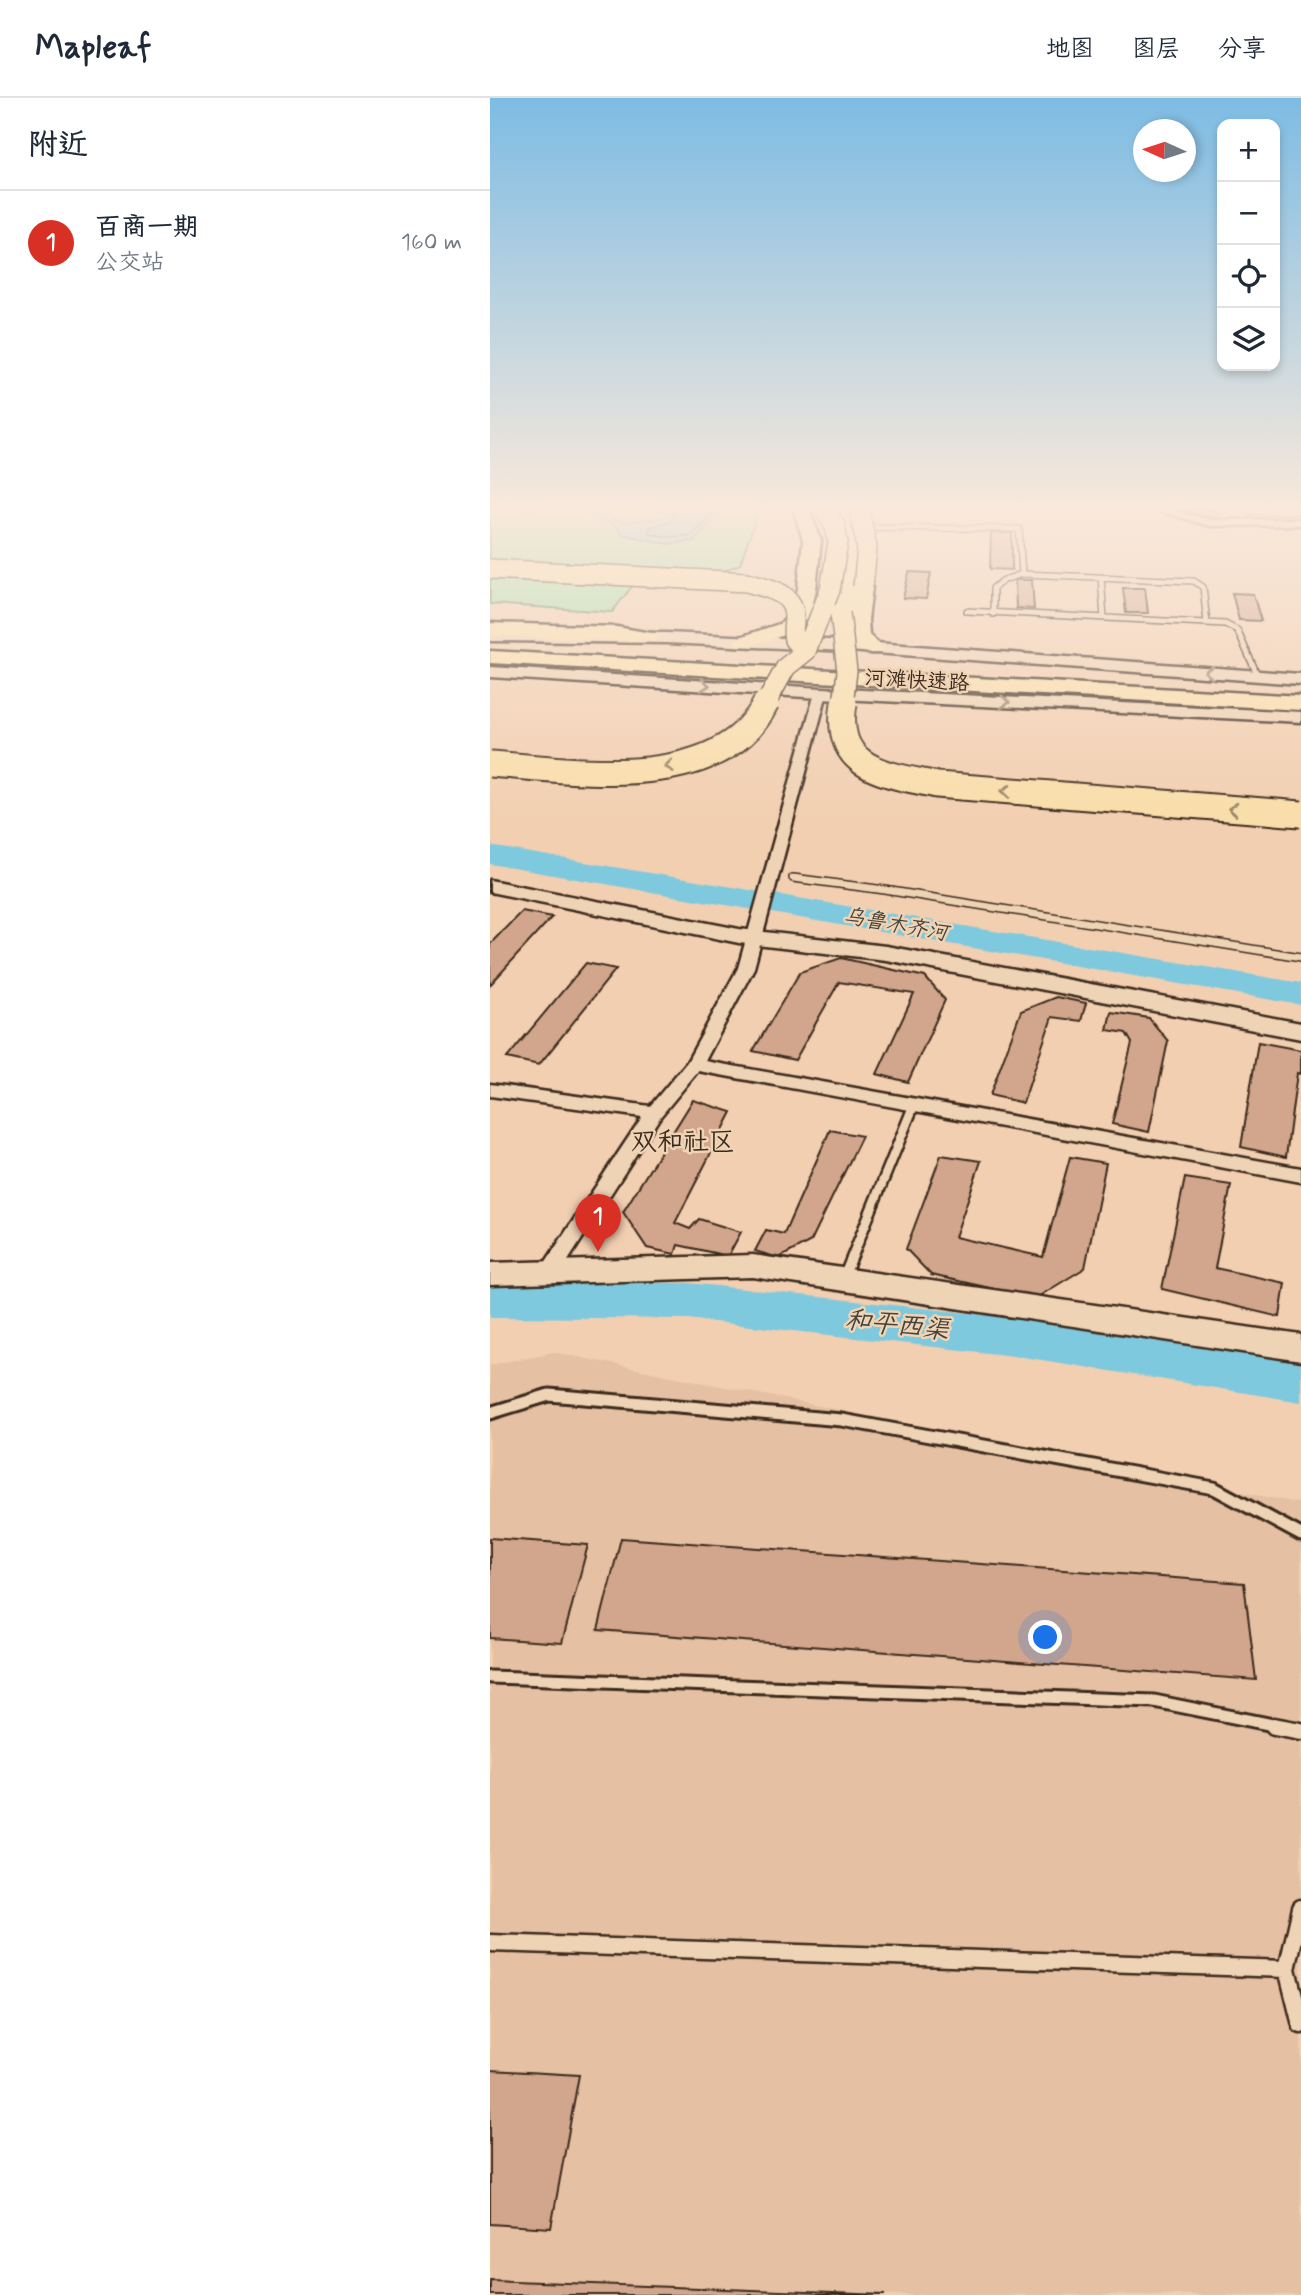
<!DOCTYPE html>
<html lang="zh">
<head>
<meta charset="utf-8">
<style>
	:root { --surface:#fff; --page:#f6f6f7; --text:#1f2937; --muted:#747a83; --line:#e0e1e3; --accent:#d93025 }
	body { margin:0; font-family:Mynerve,"LXGW WenKai TC",sans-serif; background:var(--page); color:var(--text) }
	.controls { position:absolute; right:21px; top:21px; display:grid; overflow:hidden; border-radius:14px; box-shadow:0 4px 10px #0003 }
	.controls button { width:63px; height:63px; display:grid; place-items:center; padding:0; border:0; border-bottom:2px solid var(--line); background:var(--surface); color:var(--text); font:35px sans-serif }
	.compass { position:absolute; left:643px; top:21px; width:63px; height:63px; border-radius:50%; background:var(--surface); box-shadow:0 4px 10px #0003; rotate:273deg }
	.you { position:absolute; left:556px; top:1540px; width:24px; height:24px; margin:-18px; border:5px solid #fff; border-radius:50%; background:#1a73e8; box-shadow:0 0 0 10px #1a73e833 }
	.badge { display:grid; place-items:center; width:46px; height:46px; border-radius:50%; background:var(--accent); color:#fff; font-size:23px; font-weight:700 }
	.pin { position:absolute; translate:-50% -58px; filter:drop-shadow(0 2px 4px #0008) }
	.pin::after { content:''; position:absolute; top:37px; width:24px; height:21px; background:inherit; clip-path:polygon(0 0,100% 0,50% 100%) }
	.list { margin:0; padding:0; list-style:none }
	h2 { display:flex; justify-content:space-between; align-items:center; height:91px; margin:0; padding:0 28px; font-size:30px }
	h2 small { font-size:23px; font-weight:400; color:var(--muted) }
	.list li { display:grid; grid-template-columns:46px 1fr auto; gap:21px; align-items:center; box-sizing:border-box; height:105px; padding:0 28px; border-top:2px solid var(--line) }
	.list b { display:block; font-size:26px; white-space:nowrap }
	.list p { margin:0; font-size:23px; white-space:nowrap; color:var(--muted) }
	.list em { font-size:23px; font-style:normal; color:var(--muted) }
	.icon { flex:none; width:38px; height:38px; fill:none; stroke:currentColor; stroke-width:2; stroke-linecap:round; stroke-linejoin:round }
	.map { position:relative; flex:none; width:811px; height:2197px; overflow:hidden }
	header { display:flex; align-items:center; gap:42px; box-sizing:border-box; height:98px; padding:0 35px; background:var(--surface); border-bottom:2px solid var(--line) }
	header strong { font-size:33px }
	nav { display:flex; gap:38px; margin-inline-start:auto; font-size:24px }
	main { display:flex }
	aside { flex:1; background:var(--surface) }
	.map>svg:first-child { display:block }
	.built { fill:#e5c0a3 }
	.green { fill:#9ee2ae; stroke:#6c8666; stroke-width:2 }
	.water { fill:#7ec9de; stroke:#638991; stroke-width:2 }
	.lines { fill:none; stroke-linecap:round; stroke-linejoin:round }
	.shore { stroke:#566a6b; stroke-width:2 }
	.river { fill:#7ec9de; fill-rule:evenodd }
	.building { fill:#d2a68c; stroke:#3b2a1e; stroke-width:2 }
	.lane-far4-casing { stroke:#3b2a1e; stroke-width:8 }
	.lane-far3-casing { stroke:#3b2a1e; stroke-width:10 }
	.lane-far2-casing { stroke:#3b2a1e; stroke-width:14 }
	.lane-far1-casing { stroke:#3b2a1e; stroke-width:17 }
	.lane-casing { stroke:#3b2a1e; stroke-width:21 }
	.street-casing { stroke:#3b2a1e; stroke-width:5 }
	.secondary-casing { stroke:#3b2a1e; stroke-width:5 }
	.highway-casing { stroke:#3b2a1e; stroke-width:5 }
	.lane-far4 { stroke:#efd3b5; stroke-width:5 }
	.lane-far3 { stroke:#efd3b5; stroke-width:7 }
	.lane-far2 { stroke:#efd3b5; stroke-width:9 }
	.lane-far1 { stroke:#efd3b5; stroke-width:11 }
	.lane { stroke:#efd3b5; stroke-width:16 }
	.street { fill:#efd3b5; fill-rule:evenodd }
	.secondary { fill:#efd3b5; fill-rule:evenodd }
	.highway { fill:#f9deab; fill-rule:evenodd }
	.highway-bridge-far1-casing { stroke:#3b2a1e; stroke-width:22; stroke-linecap:butt }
	.highway-bridge-casing { stroke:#3b2a1e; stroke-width:29; stroke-linecap:butt }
	.highway-bridge-far1 { stroke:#f9deab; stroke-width:19 }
	.highway-bridge { stroke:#f9deab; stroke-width:25 }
	.oneway { stroke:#957e6a }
	.oneway2 { stroke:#9a8464 }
	.labels { text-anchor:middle; stroke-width:5; stroke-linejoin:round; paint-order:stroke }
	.far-street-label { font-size:21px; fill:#3b2a1e; stroke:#efd3b5 }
	.far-water-label { font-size:21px; font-style:italic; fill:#45423b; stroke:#efd3b5 }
	.neighbourhood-label { font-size:26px; fill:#3b2a1e; stroke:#efd3b5 }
	.water-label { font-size:26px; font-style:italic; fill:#45423b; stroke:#efd3b5 }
</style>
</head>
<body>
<header>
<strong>Mapleaf</strong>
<nav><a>地图</a><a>图层</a><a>分享</a></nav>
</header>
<main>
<aside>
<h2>附近<small></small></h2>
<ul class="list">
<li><span class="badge">1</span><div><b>百商一期</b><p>公交站</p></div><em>160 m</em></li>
</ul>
</aside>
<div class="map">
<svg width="811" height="2197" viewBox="0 0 811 2197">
	<rect width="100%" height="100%" fill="#f2cfb1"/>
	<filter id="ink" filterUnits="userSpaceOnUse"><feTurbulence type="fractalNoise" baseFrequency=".0143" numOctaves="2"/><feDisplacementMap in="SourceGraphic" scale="14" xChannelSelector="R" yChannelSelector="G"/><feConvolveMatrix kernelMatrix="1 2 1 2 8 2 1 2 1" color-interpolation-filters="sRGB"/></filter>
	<g filter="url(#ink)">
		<!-- built -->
		<path class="built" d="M63,1254L811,1406V2197H0V1267Z"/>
		<!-- green -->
		<path class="green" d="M0,411H269L250,466L220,479L151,477L122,514L0,506Z"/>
		<!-- water -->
		<path class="water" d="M89,411H105L131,425L172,420L180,411H234L204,443L178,446L130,436L128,430Z"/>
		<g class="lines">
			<!-- shore -->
			<path class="shore" d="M185,411L180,423L160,429L159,435L178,439L201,437L226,411"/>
			<!-- river -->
			<path class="river" d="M0,748L811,885V907L0,766Z
				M0,1183L199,1185L533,1221L811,1264V1304L533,1259L199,1221L0,1219Z"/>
		</g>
		<!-- building -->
		<path class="building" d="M701,411H714L732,415L725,419L698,413Z
			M811,416V422H761L758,417Z
			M501,435H522V472L500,471Z
			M419,474L441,475L436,501L413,500Z
			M525,482H542L544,511L526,510Z
			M633,490H655L658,515H636Z
			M742,495L763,496L771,523L749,522Z
			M32,813L62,819L0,887V846Z
			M351,860L435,879L455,902L418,984L387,976L424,896L349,884L305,962L263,953L310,874Z
			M96,865L126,871L49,967L17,960Z
			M566,899L596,905L591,923L562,919L533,1005L500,997L531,913Z
			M621,914L659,920L678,943L659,1034L622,1026L642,945L636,935L617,932Z
			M768,944L811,952V976L807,975L796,1059L751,1049Z
			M203,1002L242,1014L185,1125L200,1131L209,1121L251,1134L238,1158L188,1147L185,1156L157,1150L133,1114Z
			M340,1032L372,1038L321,1143L289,1160L265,1153L276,1132L294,1136Z
			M451,1057L491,1063L465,1139L553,1159L580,1059L616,1065L595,1170L546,1200L441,1177L416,1151Z
			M695,1080L741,1087L725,1170L795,1185L790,1219L672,1191Z
			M0,1440L98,1447L72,1545L0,1540Z
			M131,1440L754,1485L766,1582L108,1532Z
			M0,1972L89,1977L61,2130L0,2126Z
			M0,2182L395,2197H0Z"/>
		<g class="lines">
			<!-- lane-far4 casing -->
			<g class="lane-far4-casing">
				<path id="lane-far4" d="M371,429L529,431L532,476L704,483L713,489L717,525
					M611,479L614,520
					M477,513L735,526L747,532L768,578
					M503,516V490L514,482L532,476"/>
			</g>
			<!-- lane-far3 casing -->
			<g class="lane-far3-casing">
				<path id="lane-far3" d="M303,780L395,792L811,859"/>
			</g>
			<!-- lane-far2 casing -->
			<g class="lane-far2-casing">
				<path id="lane-far2" d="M353,1181L424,1007"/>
			</g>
			<!-- lane-far1 casing -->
			<g class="lane-far1-casing">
				<path id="lane-far1" d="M0,1315L59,1297L352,1322L724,1390L811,1437
					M0,1579L664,1603L793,1629"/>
			</g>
			<!-- lane casing -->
			<g class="lane-casing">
				<path id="lane" d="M784,1628L811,1633
					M811,1810L797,1871L811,1927
					M0,1845L797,1871"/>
			</g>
			<!-- street casing -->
			<g class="street-casing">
				<path id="street" d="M662,411H677L720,422L811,421V427L720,428Z
					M331,591L337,595L264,870L215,963L811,1070V1084L208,973L170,1019L67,1180L60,1182L53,1180L50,1174L53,1168L152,1019L0,998V986L160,1008L197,964L248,870L325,595Z"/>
			</g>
			<!-- secondary casing -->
			<g class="secondary-casing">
				<path id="secondary" d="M0,533L176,535L358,543L811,576V586L358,553L176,545L0,543Z
					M0,569L331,590L811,614V624L331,600L0,579Z
					M0,782L249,831L396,848L811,925V941L396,862L249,845L0,794Z
					M263,1157L811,1237V1263L263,1179L0,1187V1165Z"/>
			</g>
			<!-- highway casing -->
			<g class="highway-casing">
				<path id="highway" d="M303,411H319L331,442L326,491L320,519L303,534L261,548H247L244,544L247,540L289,526L301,517L308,491L313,442Z
					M344,411H360C372,436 374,458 368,485H380L382,489L378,522L379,537L394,550L391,554C366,561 356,537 359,516L350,521L340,515C352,476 360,450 344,411Z
					M0,525L127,529L167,536L170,540L167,544L0,537Z
					M0,553L811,598V612L0,565Z"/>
			</g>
			<!-- lane-far4 -->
			<use href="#lane-far4" class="lane-far4"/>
			<!-- lane-far3 -->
			<use href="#lane-far3" class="lane-far3"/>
			<!-- lane-far2 -->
			<use href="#lane-far2" class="lane-far2"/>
			<!-- lane-far1 -->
			<use href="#lane-far1" class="lane-far1"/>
			<!-- lane -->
			<use href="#lane" class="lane"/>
			<!-- street -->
			<use href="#street" class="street"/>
			<!-- secondary -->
			<use href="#secondary" class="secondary"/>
			<!-- highway -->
			<use href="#highway" class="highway"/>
			<!-- highway-bridge-far1 casing -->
			<g class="highway-bridge-far1-casing">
				<path id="highway-bridge-far1" d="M369,411L377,450L373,489
					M0,471L257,484C276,490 304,493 304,519C304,527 302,534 304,542L316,553
					M350,515L357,573L353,607
					M275,607L296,569L316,553L340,492L348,444L345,428L335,411"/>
			</g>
			<!-- highway-bridge casing -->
			<g class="highway-bridge-casing">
				<path id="highway-bridge" d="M354,605C343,672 395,676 447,687L811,716
					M0,666C85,672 230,697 276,605"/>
			</g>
			<!-- highway-bridge-far1 -->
			<use href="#highway-bridge-far1" class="highway-bridge-far1"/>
			<!-- highway-bridge -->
			<use href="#highway-bridge" class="highway-bridge"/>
		</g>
		<!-- one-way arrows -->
		<defs><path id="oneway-chevron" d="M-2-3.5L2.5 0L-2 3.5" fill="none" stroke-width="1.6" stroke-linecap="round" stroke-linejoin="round" transform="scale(1.75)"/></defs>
		<g class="oneway">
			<use href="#oneway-chevron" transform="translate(719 574) rotate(-176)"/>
			<use href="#oneway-chevron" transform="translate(215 587) rotate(4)"/>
			<use href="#oneway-chevron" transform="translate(515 604) rotate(3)"/>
		</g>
		<g class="oneway2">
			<use href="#oneway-chevron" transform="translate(179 668) rotate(173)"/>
			<use href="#oneway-chevron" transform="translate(516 693) rotate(-175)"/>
			<use href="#oneway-chevron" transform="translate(743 711) rotate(-175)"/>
		</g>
	</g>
	<!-- sky -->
	<linearGradient id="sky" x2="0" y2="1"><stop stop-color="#7dbce4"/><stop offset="0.57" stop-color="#f9e9dc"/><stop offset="1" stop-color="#f9e9dc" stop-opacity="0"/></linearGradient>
	<rect width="811" height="718" fill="url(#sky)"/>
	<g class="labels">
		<!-- far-street labels -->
		<g class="far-street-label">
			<text transform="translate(427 582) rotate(3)" y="7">河滩快速路</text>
		</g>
		<!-- far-water labels -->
		<g class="far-water-label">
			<text transform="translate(406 826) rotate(10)" y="7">乌鲁木齐河</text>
		</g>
		<!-- neighbourhood labels -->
		<g class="neighbourhood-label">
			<text x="193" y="1052">双和社区</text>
		</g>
		<!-- water labels -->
		<g class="water-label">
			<text transform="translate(407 1226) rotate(6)" y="9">和平西渠</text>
		</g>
	</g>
</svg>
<div class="controls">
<button>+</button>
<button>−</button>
<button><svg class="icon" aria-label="locate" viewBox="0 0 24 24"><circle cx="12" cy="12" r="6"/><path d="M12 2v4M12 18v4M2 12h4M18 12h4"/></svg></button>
<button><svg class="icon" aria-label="layers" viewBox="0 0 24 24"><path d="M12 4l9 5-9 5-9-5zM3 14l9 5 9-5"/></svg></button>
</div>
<svg class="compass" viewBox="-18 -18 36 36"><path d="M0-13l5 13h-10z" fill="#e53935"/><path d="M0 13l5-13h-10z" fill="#747a83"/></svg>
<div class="you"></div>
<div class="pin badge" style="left:108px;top:1154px">1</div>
</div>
</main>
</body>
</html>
